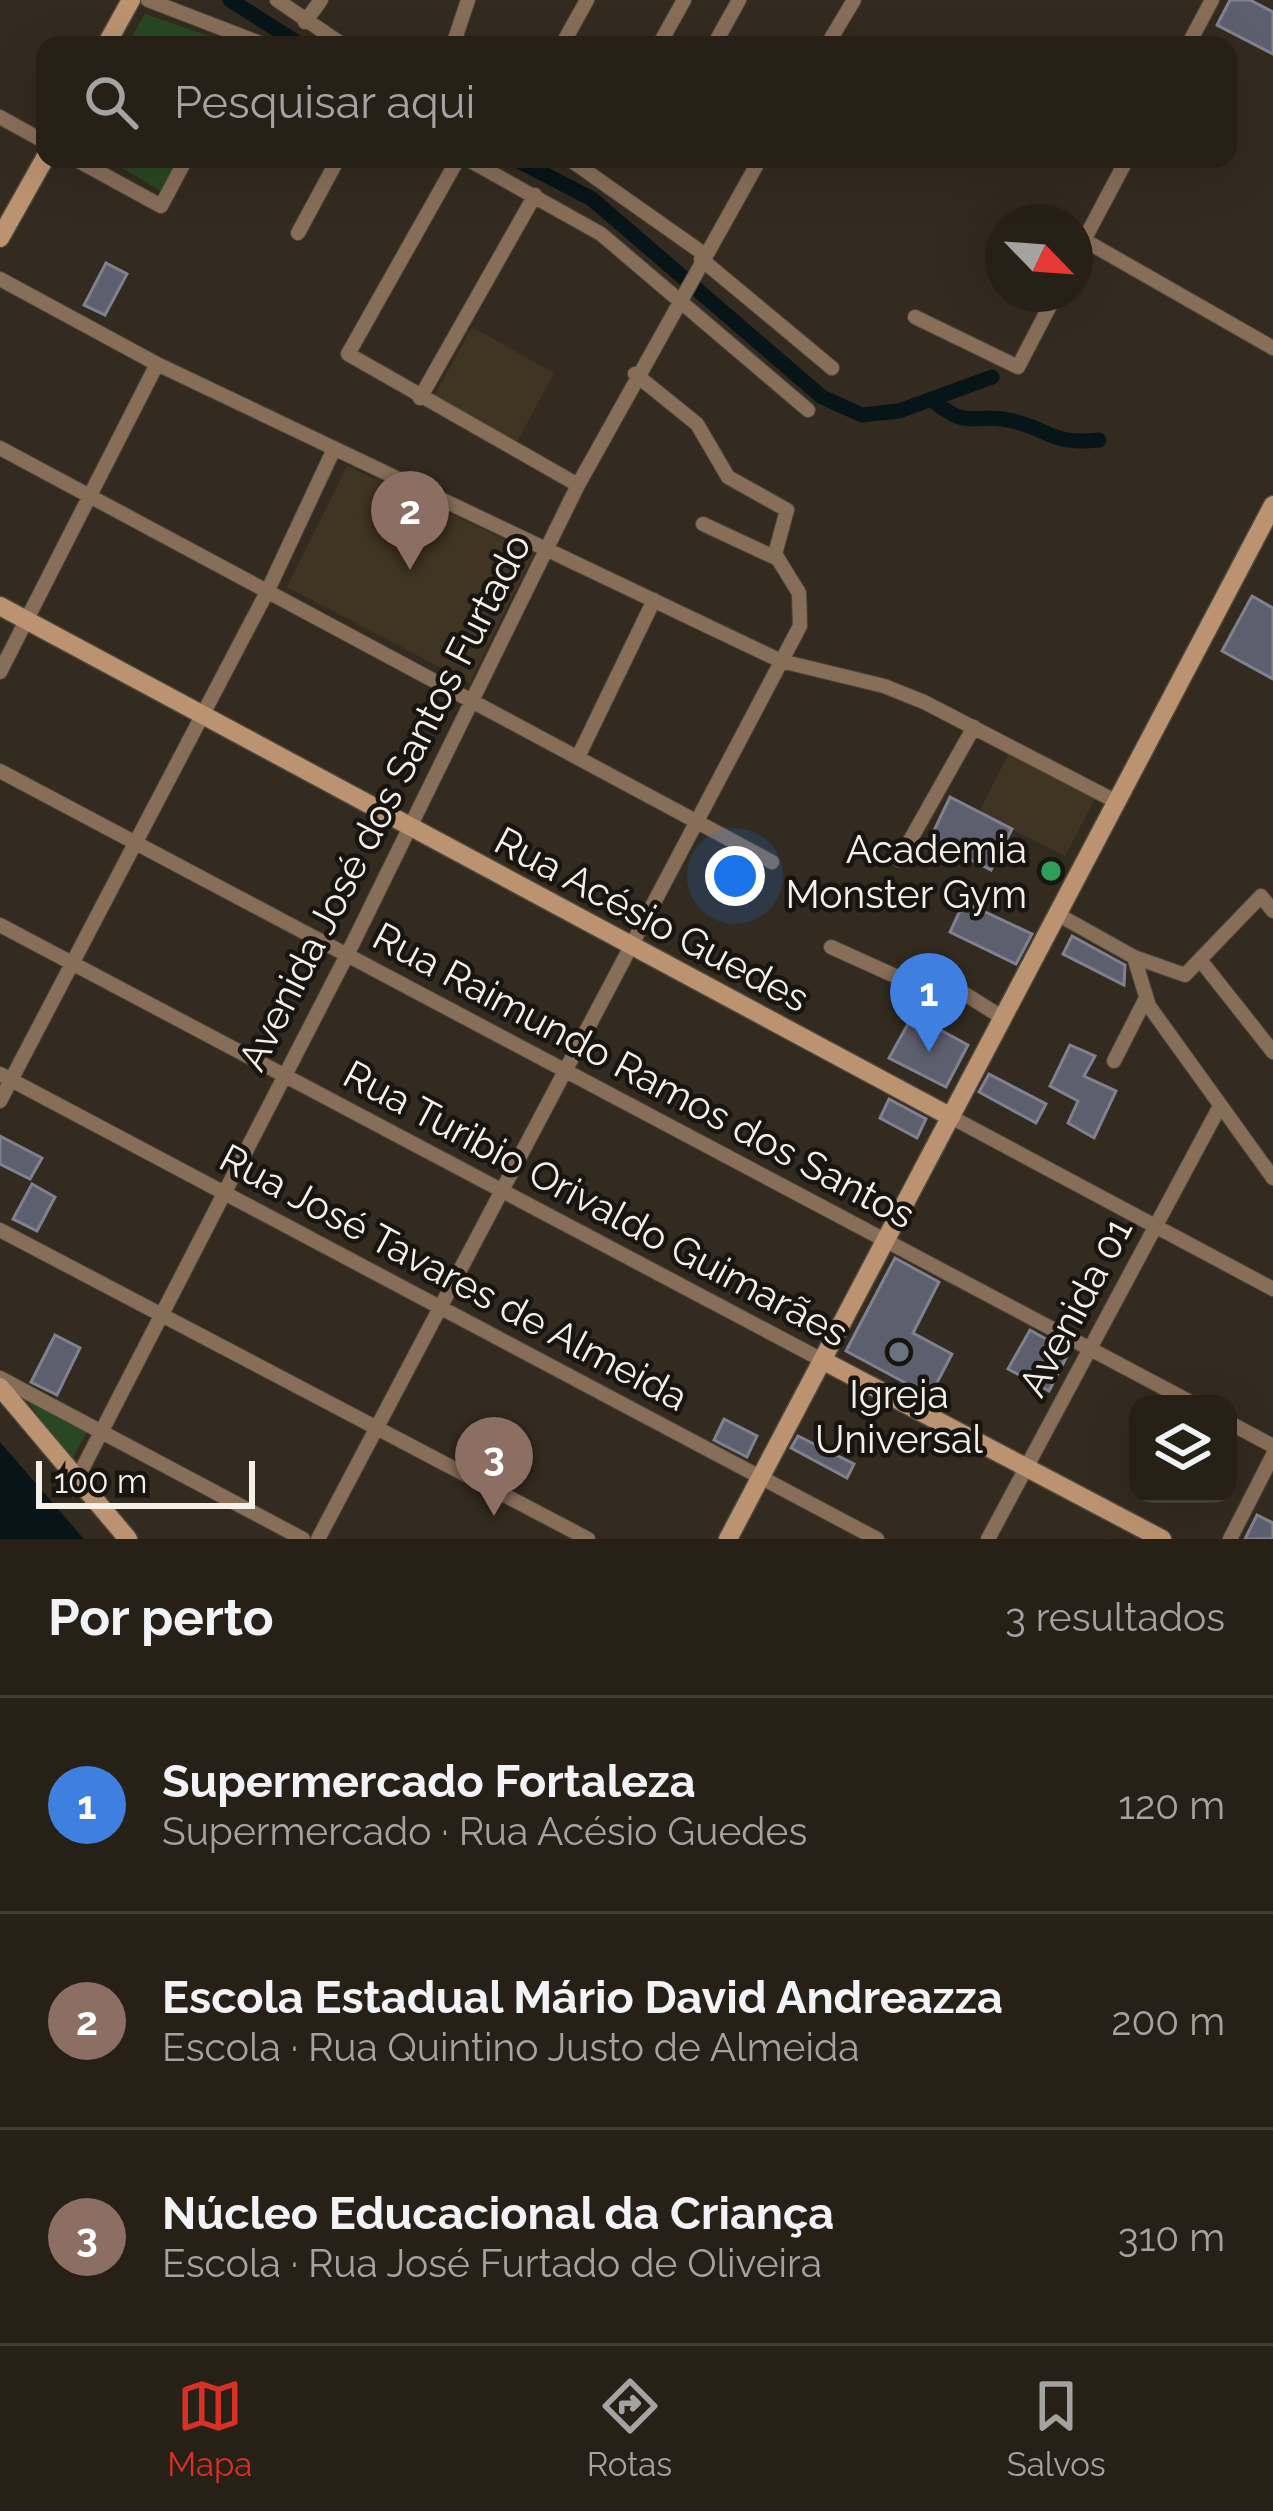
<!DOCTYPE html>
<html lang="pt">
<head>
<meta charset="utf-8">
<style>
	:root { --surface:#262017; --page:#322d24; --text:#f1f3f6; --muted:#a4a3a1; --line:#423e36; --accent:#d93025 }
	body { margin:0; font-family:Raleway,sans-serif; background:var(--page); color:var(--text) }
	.controls { position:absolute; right:36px; bottom:36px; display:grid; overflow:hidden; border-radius:24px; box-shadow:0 12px 48px #0002 }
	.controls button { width:108px; height:108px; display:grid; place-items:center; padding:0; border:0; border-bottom:3px solid var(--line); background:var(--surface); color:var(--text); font:60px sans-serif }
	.compass { position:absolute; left:985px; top:204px; width:108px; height:108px; border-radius:50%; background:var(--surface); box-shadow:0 12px 48px #0002; rotate:115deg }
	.scale { position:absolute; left:36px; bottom:30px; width:219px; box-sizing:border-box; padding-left:12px; border:6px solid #f5f0e8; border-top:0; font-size:33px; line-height:42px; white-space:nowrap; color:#f5f0e8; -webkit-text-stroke:9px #18140f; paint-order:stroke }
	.you { position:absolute; left:735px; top:876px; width:42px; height:42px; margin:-30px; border:9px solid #fff; border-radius:50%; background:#1a73e8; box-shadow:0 0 0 18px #1a73e833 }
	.badge { display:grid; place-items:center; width:78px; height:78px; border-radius:50%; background:var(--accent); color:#fff; font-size:39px; font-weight:700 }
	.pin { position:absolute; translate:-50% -99px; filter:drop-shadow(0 3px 6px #0008) }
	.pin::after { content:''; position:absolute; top:63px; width:42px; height:36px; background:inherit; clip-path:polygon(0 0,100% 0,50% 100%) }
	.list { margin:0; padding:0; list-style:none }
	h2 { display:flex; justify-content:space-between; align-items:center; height:156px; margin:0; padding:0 48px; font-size:51px }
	h2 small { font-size:39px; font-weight:400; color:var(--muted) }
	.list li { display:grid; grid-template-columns:78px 1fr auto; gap:36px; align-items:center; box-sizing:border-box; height:216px; padding:0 48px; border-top:3px solid var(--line) }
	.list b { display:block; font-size:45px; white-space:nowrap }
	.list p { margin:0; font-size:39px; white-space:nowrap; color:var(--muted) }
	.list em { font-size:39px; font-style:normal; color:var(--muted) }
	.icon { flex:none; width:66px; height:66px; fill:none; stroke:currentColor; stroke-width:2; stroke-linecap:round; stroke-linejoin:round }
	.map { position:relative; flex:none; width:1273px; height:1539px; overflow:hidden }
	.search { position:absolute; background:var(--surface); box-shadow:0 12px 48px #0002; left:36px; right:36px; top:36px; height:132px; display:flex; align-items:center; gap:30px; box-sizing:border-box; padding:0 42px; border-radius:24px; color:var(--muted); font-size:45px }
	.sheet { height:804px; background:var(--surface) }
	nav { display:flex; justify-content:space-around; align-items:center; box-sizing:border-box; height:168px; border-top:3px solid var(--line); background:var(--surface); font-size:33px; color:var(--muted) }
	nav a { display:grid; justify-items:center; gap:6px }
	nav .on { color:var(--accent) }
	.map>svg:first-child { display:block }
	.built { fill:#403422 }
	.green { fill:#294722 }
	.water { fill:#071418 }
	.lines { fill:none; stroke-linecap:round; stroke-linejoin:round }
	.canal { stroke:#071418; stroke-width:15 }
	.building { fill:#5e5f6e; stroke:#808190; stroke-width:3 }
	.street-casing { stroke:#4e473b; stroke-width:16 }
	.secondary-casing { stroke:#4e473b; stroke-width:21 }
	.street { stroke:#876e59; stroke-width:14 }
	.secondary { stroke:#bb9371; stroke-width:18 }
	.leisure-dot { fill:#2e9e5b; stroke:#18140f; stroke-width:4.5 }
	.worship-dot { fill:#6b7280; stroke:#18140f; stroke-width:4.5 }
	.labels { text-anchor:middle; stroke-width:9; stroke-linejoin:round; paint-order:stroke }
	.street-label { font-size:39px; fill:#f5f0e8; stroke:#18140f }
	.poi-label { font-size:39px; fill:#f5f0e8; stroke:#18140f; text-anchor:end }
</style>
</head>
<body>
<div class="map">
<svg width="1273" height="1539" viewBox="0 0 1273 1539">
	<rect width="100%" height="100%" fill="#332b1f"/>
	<!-- built -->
	<path class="built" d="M472,327L554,373L517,442L434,396Z
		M347,466L534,553L470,683L287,587Z
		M1012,747L1098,793L1065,856L979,812Z"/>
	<!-- green -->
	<path class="green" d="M145,14L229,43V45H127Z
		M107,159H182L164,193Z
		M28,1402L87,1432L72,1459Z"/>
	<!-- water -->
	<path class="water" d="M0,1442L84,1539H0Z"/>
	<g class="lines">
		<!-- canal -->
		<path class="canal" d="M230,0L301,45
			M515,159L592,199L822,397L862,415L899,411L992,377
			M931,399C971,433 973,411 1013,421C1053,431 1051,445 1099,440"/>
	</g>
	<!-- building -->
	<path class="building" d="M1230,0H1250L1273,12V54L1217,25Z
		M106,263L127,274L105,315L84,305Z
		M1252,596L1273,608V679L1222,651Z
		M950,797L1012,829L991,870L930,839Z
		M964,902L1032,934L1016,964L950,932Z
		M1072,936L1125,965L1124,985L1063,954Z
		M913,1015L968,1045L946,1087L889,1058Z
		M1070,1045L1095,1056L1084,1076L1116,1091L1094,1138L1068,1123L1078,1101L1050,1086Z
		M989,1074L1046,1104L1036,1123L979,1092Z
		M889,1099L926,1119L917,1138L880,1118Z
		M0,1136L42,1158L30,1179L0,1164Z
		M32,1184L55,1197L37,1231L13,1219Z
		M895,1258L939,1282L913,1333L952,1354L930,1396L846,1351Z
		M1030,1330L1069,1352L1049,1391L1008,1369Z
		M55,1335L80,1348L57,1395L31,1382Z
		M724,1419L757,1436L747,1457L714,1440Z
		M798,1436L854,1464L847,1478L791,1448Z
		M1257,1515L1273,1523V1539H1245Z"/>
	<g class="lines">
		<!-- street casing -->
		<g class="street-casing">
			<path id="street" d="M148,0L265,45
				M277,0L343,45
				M305,22L321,0
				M453,45L468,0
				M562,45L587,0
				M659,45L684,0
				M714,45L739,0
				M827,45L854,0
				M1188,45L1212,0
				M0,117L45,142
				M75,159L161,206L186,159
				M458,159L348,354L578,485
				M467,159L601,234L808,410
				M569,159L704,254
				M298,233L338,159
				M1084,240L1273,348
				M1075,257L1127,159
				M701,259L832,368
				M0,279L157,364L781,661L884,686L924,702L1117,802
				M915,317L1018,367L1056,294
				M420,398L535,195
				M0,448L772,862
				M703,524L776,558
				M0,672L157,364
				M578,757L654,600
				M0,771L1194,1404
				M899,860L974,727
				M1261,896L1273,911
				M1057,914L1134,957L1185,975L1261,896
				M0,925L822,1360
				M831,947L904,980L930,972L1003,1018
				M1134,957L1149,1006L1273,1178
				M1201,961L1273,1052
				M1114,1061L1146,998
				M0,1074L877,1539
				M0,1101L267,592L334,449
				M951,1117L1273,1289
				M0,1230L588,1539
				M0,1378L303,1539
				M1228,1422L1273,1446
				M77,1479L347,955L578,485L760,159
				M318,1539L800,626L799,593L775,554L787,510L728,477L697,424L635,374
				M988,1539L1220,1106
				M1230,1539L1273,1455"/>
		</g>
		<!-- secondary casing -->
		<g class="secondary-casing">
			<path id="secondary" d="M106,45L131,0
				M0,238L45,158
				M0,606L951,1117
				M822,1360L1162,1539
				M0,1387L128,1539
				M728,1539L1273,505"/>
		</g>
		<!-- street -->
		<use href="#street" class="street"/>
		<!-- secondary -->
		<use href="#secondary" class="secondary"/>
	</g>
	<!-- markers -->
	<circle class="leisure-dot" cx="1051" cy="871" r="12"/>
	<circle class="worship-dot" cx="899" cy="1352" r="12"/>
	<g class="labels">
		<!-- street labels -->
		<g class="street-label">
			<text transform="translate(384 802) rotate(-63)" y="14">Avenida José dos Santos Furtado</text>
			<text transform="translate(652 919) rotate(28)" y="14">Rua Acésio Guedes</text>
			<text transform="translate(644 1075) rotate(28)" y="14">Rua Raimundo Ramos dos Santos</text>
			<text transform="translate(596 1203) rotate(28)" y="14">Rua Turibio Orivaldo Guimarães</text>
			<text transform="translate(454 1277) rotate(28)" y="14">Rua José Tavares de Almeida</text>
			<text transform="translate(1075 1307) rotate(-62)" y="14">Avenida 01</text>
		</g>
		<!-- poi labels -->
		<g class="poi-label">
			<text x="1027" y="863">Academia<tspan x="1027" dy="45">Monster Gym</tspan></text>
			<text x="899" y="1408" text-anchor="middle">Igreja<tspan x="899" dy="45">Universal</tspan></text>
		</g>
	</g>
</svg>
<div class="controls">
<button><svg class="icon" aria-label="layers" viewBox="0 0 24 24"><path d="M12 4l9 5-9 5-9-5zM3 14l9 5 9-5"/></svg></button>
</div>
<svg class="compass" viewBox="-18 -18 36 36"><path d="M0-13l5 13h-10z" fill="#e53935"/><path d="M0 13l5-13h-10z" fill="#a4a3a1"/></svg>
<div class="scale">100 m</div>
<div class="you"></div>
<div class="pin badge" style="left:929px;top:1052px;background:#3f7fe0">1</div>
<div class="pin badge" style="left:410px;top:570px;background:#8d6e63">2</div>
<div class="pin badge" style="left:494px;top:1516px;background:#8d6e63">3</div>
<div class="search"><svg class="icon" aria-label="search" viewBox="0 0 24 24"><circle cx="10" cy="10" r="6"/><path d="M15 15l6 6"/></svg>Pesquisar aqui</div>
</div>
<section class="sheet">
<h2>Por perto<small>3 resultados</small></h2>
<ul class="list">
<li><span class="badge" style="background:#3f7fe0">1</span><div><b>Supermercado Fortaleza</b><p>Supermercado · Rua Acésio Guedes</p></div><em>120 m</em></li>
<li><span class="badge" style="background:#8d6e63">2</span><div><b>Escola Estadual Mário David Andreazza</b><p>Escola · Rua Quintino Justo de Almeida</p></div><em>200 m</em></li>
<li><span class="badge" style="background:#8d6e63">3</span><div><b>Núcleo Educacional da Criança</b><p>Escola · Rua José Furtado de Oliveira</p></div><em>310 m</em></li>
</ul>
</section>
<nav>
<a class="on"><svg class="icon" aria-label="map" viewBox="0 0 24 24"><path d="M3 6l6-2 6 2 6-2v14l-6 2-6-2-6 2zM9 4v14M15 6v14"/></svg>Mapa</a>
<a><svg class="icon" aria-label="directions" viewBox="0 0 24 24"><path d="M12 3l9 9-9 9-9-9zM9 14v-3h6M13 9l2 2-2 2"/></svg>Rotas</a>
<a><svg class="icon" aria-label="saved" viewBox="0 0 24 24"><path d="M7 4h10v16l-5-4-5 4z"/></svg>Salvos</a>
</nav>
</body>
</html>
